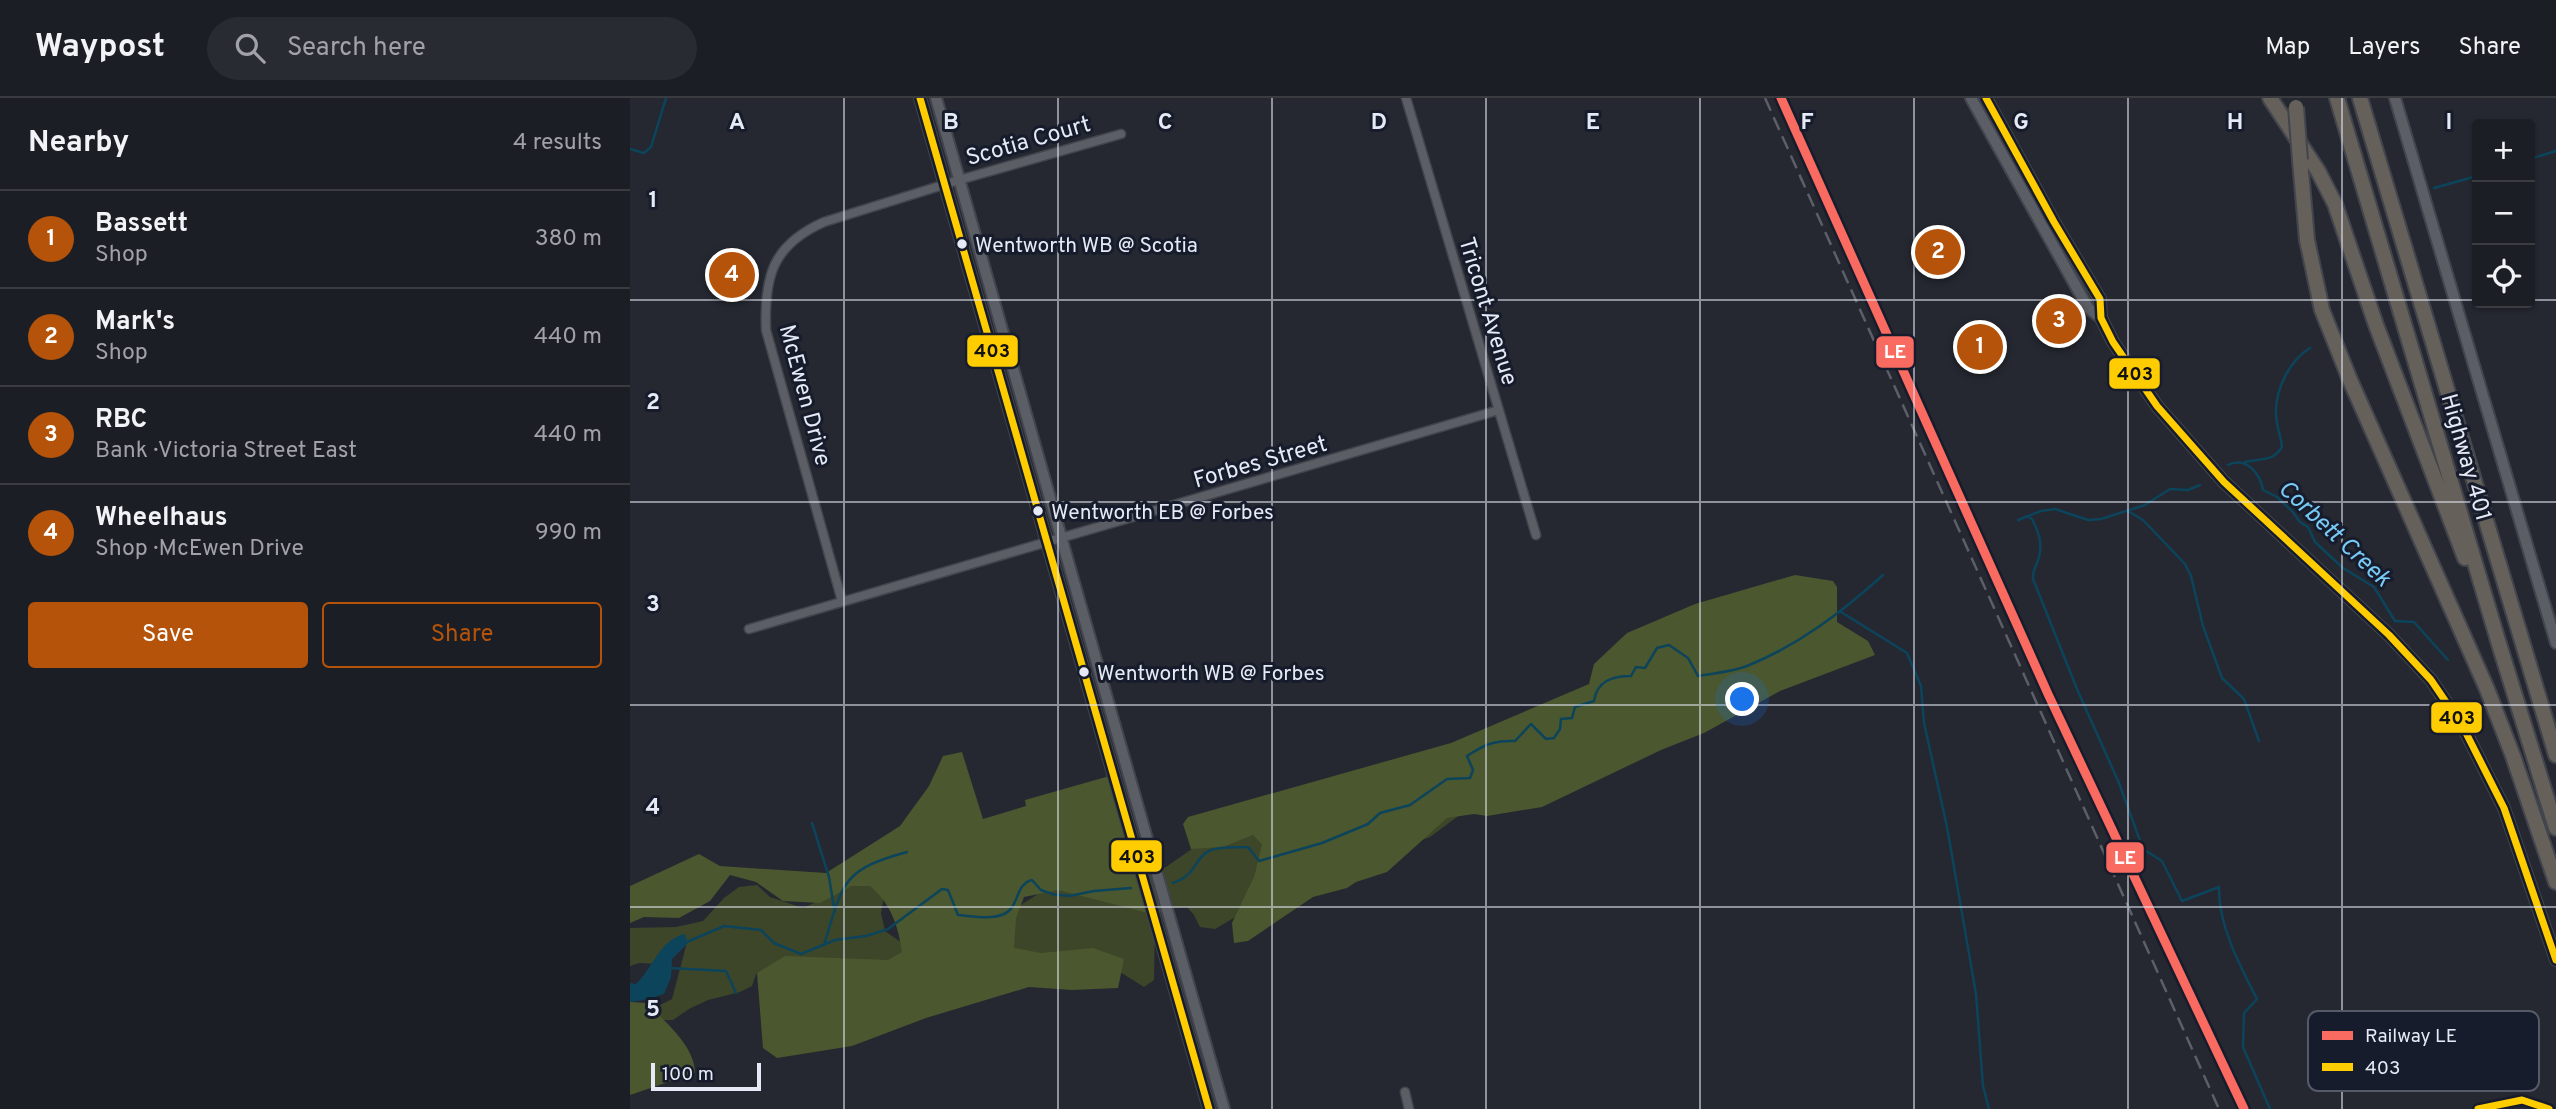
<!DOCTYPE html>
<html lang="en">
<head>
<meta charset="utf-8">
<style>
	:root { --surface:#1c1e25; --page:#292b32; --text:#f1f3f6; --muted:#a0a2a7; --line:#3a3c42; --accent:#b45309 }
	body { margin:0; font-family:Overpass,sans-serif; background:var(--page); color:var(--text) }
	.controls { position:absolute; right:21px; top:21px; display:grid; overflow:hidden; border-radius:7px; box-shadow:0 2px 5px #0004 }
	.controls button { width:63px; height:63px; display:grid; place-items:center; padding:0; border:0; border-bottom:2px solid var(--line); background:var(--surface); color:var(--text); font:35px sans-serif }
	.scale { position:absolute; left:21px; bottom:18px; width:110px; box-sizing:border-box; padding-left:7px; border:4px solid #e6eaf6; border-top:0; font-size:19px; line-height:24px; white-space:nowrap; color:#e6eaf6; -webkit-text-stroke:5px #171c2c; paint-order:stroke }
	.you { position:absolute; left:1113px; top:602px; width:24px; height:24px; margin:-18px; border:5px solid #fff; border-radius:50%; background:#1a73e8; box-shadow:0 0 0 10px #1a73e833 }
	.badge { display:grid; place-items:center; width:46px; height:46px; border-radius:50%; background:var(--accent); color:#fff; font-size:23px; font-weight:700 }
	.pin { position:absolute; translate:-50% -50%; border:4px solid #fff; box-shadow:0 2px 7px #0006 }
	.list { margin:0; padding:0; list-style:none }
	h2 { display:flex; justify-content:space-between; align-items:center; height:91px; margin:0; padding:0 28px; font-size:30px }
	h2 small { font-size:23px; font-weight:400; color:var(--muted) }
	.list li { display:grid; grid-template-columns:46px 1fr auto; gap:21px; align-items:center; box-sizing:border-box; height:98px; padding:0 28px; border-top:2px solid var(--line) }
	.list b { display:block; font-size:26px; white-space:nowrap }
	.list p { margin:0; font-size:23px; white-space:nowrap; color:var(--muted) }
	.list em { font-size:23px; font-style:normal; color:var(--muted) }
	.actions { display:flex; gap:14px; padding:21px 28px }
	.actions a { flex:1; padding:16px 0; border:2px solid var(--accent); border-radius:7px; text-align:center; font-size:24px; color:var(--accent) }
	.actions .main { background:var(--accent); color:#fff }
	.icon { flex:none; width:38px; height:38px; fill:none; stroke:currentColor; stroke-width:2; stroke-linecap:round; stroke-linejoin:round }
	.map { position:relative; flex:none; width:1926px; height:1011px; overflow:hidden }
	header { display:flex; align-items:center; gap:42px; box-sizing:border-box; height:98px; padding:0 35px; background:var(--surface); border-bottom:2px solid var(--line) }
	header strong { font-size:33px }
	nav { display:flex; gap:38px; margin-inline-start:auto; font-size:24px }
	.search { width:490px; height:63px; background:var(--page); display:flex; align-items:center; gap:18px; box-sizing:border-box; padding:0 24px; border-radius:38px; color:var(--muted); font-size:26px }
	main { display:flex }
	aside { flex:1; background:var(--surface) }
	.map>svg:first-child { display:block }
	.green { fill:#3d4629 }
	.forest { fill:#4b572e }
	.water { fill:#0c445c }
	.lines { fill:none; stroke-linecap:round; stroke-linejoin:round }
	.stream { stroke:#0c445c; stroke-width:2.5 }
	.minor-casing { stroke:#42454d; stroke-width:11 }
	.secondary-casing { stroke:#42454d; stroke-width:14 }
	.motorway-casing { stroke:#42454d; stroke-width:18 }
	.minor { stroke:#5b5e65; stroke-width:8 }
	.secondary { stroke:#5b5e65; stroke-width:10 }
	.motorway { stroke:#66605b; stroke-width:14 }
	.rail { stroke:#5c5f67; stroke-width:2.5; stroke-dasharray:14 7; stroke-linecap:butt }
	.motorway-bridge-casing { stroke:#42454d; stroke-width:18; stroke-linecap:butt }
	.motorway-bridge { stroke:#66605b; stroke-width:14 }
	.bus-1-casing { stroke:#171c2c; stroke-width:12 }
	.bus-1 { stroke:#fc0; stroke-width:7 }
	.rail-1-casing { stroke:#171c2c; stroke-width:14 }
	.rail-1 { stroke:#f96a60; stroke-width:9 }
	.grid { fill:none; stroke:#e6eaf6; stroke-width:2; stroke-opacity:0.55 }
	.bus-dot { fill:#e6eaf6; stroke:#171c2c; stroke-width:2.5 }
	.labels { text-anchor:middle; stroke-width:6; stroke-linejoin:round; paint-order:stroke }
	.bus-label { font-size:21px; fill:#e6eaf6; stroke:#171c2c; text-anchor:start }
	.street-label { font-size:23px; fill:#e6eaf6; stroke:#171c2c }
	.water-label { font-size:24px; font-style:italic; fill:#78cbf6; stroke:#171c2c }
	.key { fill:#171c2c; stroke:#555a69; stroke-width:2 }
	.key-label { font-size:19px; fill:#e6eaf6 }
	.grid-label { font-size:23px; text-anchor:middle; font-weight:bold; fill:#e6eaf6; stroke:#171c2c; stroke-width:6; stroke-linejoin:round; paint-order:stroke }
	.line-badge { stroke:#171c2c; stroke-width:2.5 }
	.badge-label { font-size:19px; text-anchor:middle; font-weight:bold; fill:#fff }
	.pale-badge-label { font-size:19px; text-anchor:middle; font-weight:bold; fill:#111 }
</style>
</head>
<body>
<header>
<strong>Waypost</strong>
<div class="search"><svg class="icon" aria-label="search" viewBox="0 0 24 24"><circle cx="10" cy="10" r="6"/><path d="M15 15l6 6"/></svg>Search here</div>
<nav><a>Map</a><a>Layers</a><a>Share</a></nav>
</header>
<main>
<aside>
<h2>Nearby<small>4 results</small></h2>
<ul class="list">
<li><span class="badge">1</span><div><b>Bassett</b><p>Shop</p></div><em>380 m</em></li>
<li><span class="badge">2</span><div><b>Mark's</b><p>Shop</p></div><em>440 m</em></li>
<li><span class="badge">3</span><div><b>RBC</b><p>Bank · Victoria Street East</p></div><em>440 m</em></li>
<li><span class="badge">4</span><div><b>Wheelhaus</b><p>Shop · McEwen Drive</p></div><em>990 m</em></li>
</ul>
<div class="actions"><a class="main">Save</a><a>Share</a></div>
</aside>
<div class="map">
<svg width="1926" height="1011" viewBox="0 0 1926 1011">
	<rect width="100%" height="100%" fill="#252831"/>
	<!-- green -->
	<path class="green" d="M831,716L800,739L739,762L631,761L625,773L624,808L585,831L570,829L564,817L557,809L536,811L525,818L524,882L514,889L490,874L377,856L386,810L408,796L444,782L504,780L536,769L592,730Z
		M258,777L251,815L255,833L309,871L143,866L126,876L122,888L110,894L78,902L59,911L43,922H0V904L30,907L42,901L57,844L26,866L9,865L0,868V830L46,829L73,823L94,800L109,789L127,787L140,799L173,810L222,788Z"/>
	<!-- forest -->
	<path class="forest" d="M1165,477L1203,483L1207,489V524L1238,543L1245,557L1150,593L1074,635L1031,652L912,709L857,718L844,716L817,720L757,774L726,784L717,790L683,799L618,843L604,845L602,825L624,779L632,746L623,737L593,749L561,751L553,726L558,719L821,645L959,586L964,566L997,535L1065,506Z
		M332,654L353,721L396,708L395,702L483,677L522,816L428,792L394,799L386,820L384,850L411,855L463,850L494,861L488,890L442,892L399,889L296,920L222,948L147,960L133,950L127,875L155,858L258,862L272,854C268,827 261,806 240,788H222L190,805L153,803L126,784L100,777L80,803L49,820L14,819L0,825V788L69,756L90,768L196,775L270,728L299,688L313,658Z
		M0,904L17,905C35,924 65,948 65,975L0,997Z"/>
	<!-- water -->
	<path class="water" d="M55,836L58,845L42,861L41,879L34,896L15,902L0,904V885L6,886C24,869 29,842 55,836Z"/>
	<g class="lines">
		<!-- stream -->
		<path class="stream" d="M0,51L14,55L21,49L36,0
			M1900,61L1926,53
			M1804,90L1847,78
			M1615,364C1630,360 1643,364 1652,349C1651,338 1646,327 1646,316C1645,291 1660,262 1680,250
			M1598,367C1616,358 1630,375 1633,392L1647,399L1662,413L1670,424L1678,429L1685,444L1713,470L1744,489L1765,523L1784,524L1818,562
			M1498,413L1513,422L1555,466L1561,478L1573,528L1592,580L1614,601L1629,643
			M1396,418L1402,421C1408,433 1413,445 1409,459C1407,468 1402,472 1403,481L1447,591L1489,685L1513,751L1532,763L1552,803L1589,789C1588,827 1610,868 1627,901L1614,915L1613,949L1640,1011
			M1388,422L1411,413L1425,411L1458,422L1471,421L1515,407L1540,391L1558,392L1570,387
			M1211,514L1277,555L1291,588L1294,625L1317,729L1346,896L1353,988L1359,1011
			M182,725L199,779L204,810
			M543,785C567,777 564,760 579,753C589,748 606,750 618,749L629,763L692,745L738,726L750,715L780,707L817,681L840,680L843,672L837,658C854,647 864,642 885,643L901,626L916,641L924,640L930,631L931,621L942,620L945,609L964,603C967,583 982,578 1001,578L1006,569L1015,570L1027,550L1039,547L1058,560L1068,578C1084,575 1102,574 1117,568C1169,547 1212,514 1253,477
			M57,844L94,828L131,832L144,845L171,856L205,842L236,838L258,831L312,791L318,792L328,817C342,818 361,822 374,816C389,810 385,786 402,782L411,792L422,796L439,798L464,793L501,790
			M194,847C213,785 211,772 277,754
			M40,870L96,873L106,895"/>
		<!-- minor casing -->
		<g class="minor-casing">
			<path id="minor" d="M776,0L906,437
				M212,503L136,232C134,179 142,147 194,124L329,82L491,36
				M119,531L869,312
				M775,994L779,1011"/>
		</g>
		<!-- secondary casing -->
		<g class="secondary-casing">
			<path id="secondary" d="M290,0L579,1011
				M306,0L594,1011
				M1341,0L1458,210L1471,220
				M1356,0L1424,124L1470,201L1471,220L1483,244L1527,308L1594,384L1759,537L1801,582L1833,629L1874,710L1926,862
				M1765,0L1926,545"/>
		</g>
		<!-- motorway casing -->
		<g class="motorway-casing">
			<path id="motorway" d="M1640,0L1688,73L1705,106L1746,227L1835,460
				M1707,0L1869,546L1926,730
				M1730,0L1926,657
				M1670,62L1677,142L1692,212L1720,282L1857,591L1883,658L1926,784"/>
		</g>
		<!-- minor -->
		<use href="#minor" class="minor"/>
		<!-- secondary -->
		<use href="#secondary" class="secondary"/>
		<!-- motorway -->
		<use href="#motorway" class="motorway"/>
		<!-- rail -->
		<path class="rail" d="M1135,0L1589,1011"/>
		<!-- motorway-bridge casing -->
		<g class="motorway-bridge-casing">
			<path id="motorway-bridge" d="M1666,9L1670,62"/>
		</g>
		<!-- motorway-bridge -->
		<use href="#motorway-bridge" class="motorway-bridge"/>
		<!-- bus-1 casing -->
		<g class="bus-1-casing">
			<path id="bus-1" d="M290,0L579,1011
				M1356,0L1424,124L1470,201L1471,220L1483,244L1527,308L1594,384L1759,537L1801,582L1833,629L1874,710L1926,862
				M1848,1011L1892,1002L1919,1011"/>
		</g>
		<!-- bus-1 -->
		<use href="#bus-1" class="bus-1"/>
		<!-- rail-1 casing -->
		<g class="rail-1-casing">
			<path id="rail-1" d="M1151,0L1418,596L1614,1011"/>
		</g>
		<!-- rail-1 -->
		<use href="#rail-1" class="rail-1"/>
	</g>
	<!-- grid -->
	<path class="grid" d="M214,0V1011M428,0V1011M642,0V1011M856,0V1011M1070,0V1011M1284,0V1011M1498,0V1011M1712,0V1011M0,202H1847M1900,202H1926M0,404H1926M0,607H1926M0,809H1926"/>
	<!-- markers -->
	<g class="bus-dot">
		<circle cx="332" cy="146" r="6"/>
		<circle cx="408" cy="413" r="6"/>
		<circle cx="454" cy="574" r="6"/>
	</g>
	<g class="labels">
		<!-- bus labels -->
		<g class="bus-label">
			<text x="345" y="154">Wentworth WB @ Scotia</text>
			<text x="421" y="421">Wentworth EB @ Forbes</text>
			<text x="467" y="582">Wentworth WB @ Forbes</text>
		</g>
		<!-- street labels -->
		<g class="street-label">
			<text transform="translate(398 42) rotate(-16)" y="8">Scotia Court</text>
			<text transform="translate(859 213) rotate(73)" y="8">Tricont Avenue</text>
			<text transform="translate(176 297) rotate(75)" y="8">McEwen Drive</text>
			<text transform="translate(1837 359) rotate(74)" y="8">Highway 401</text>
			<text transform="translate(630 363) rotate(-16)" y="8">Forbes Street</text>
		</g>
		<!-- water labels -->
		<g class="water-label">
			<text transform="translate(1705 435) rotate(43)" y="8">Corbett Creek</text>
		</g>
	</g>
	<!-- legend -->
	<rect x="1678" y="913" width="231" height="80" rx="10" class="key"/>
	<rect x="1692" y="933" width="31" height="9" fill="#f96a60"/>
	<rect x="1692" y="965" width="31" height="8" fill="#fc0"/>
	<g class="key-label">
		<text x="1735" y="944">Railway LE</text>
		<text x="1735" y="976">403</text>
	</g>
	<g class="grid-label">
		<text x="107" y="31">A</text>
		<text x="321" y="31">B</text>
		<text x="535" y="31">C</text>
		<text x="749" y="31">D</text>
		<text x="963" y="31">E</text>
		<text x="1177" y="31">F</text>
		<text x="1391" y="31">G</text>
		<text x="1605" y="31">H</text>
		<text x="1819" y="31">I</text>
		<text x="23" y="109">1</text>
		<text x="23" y="311">2</text>
		<text x="23" y="513">3</text>
		<text x="23" y="716">4</text>
		<text x="23" y="918">5</text>
	</g>
	<g class="line-badge">
		<rect x="336" y="236" width="53" height="34" rx="7" fill="#fc0"/>
		<rect x="1245" y="237" width="40" height="34" rx="7" fill="#f96a60"/>
		<rect x="1478" y="259" width="53" height="33" rx="7" fill="#fc0"/>
		<rect x="1800" y="603" width="53" height="33" rx="7" fill="#fc0"/>
		<rect x="480" y="741" width="53" height="34" rx="7" fill="#fc0"/>
		<rect x="1475" y="743" width="40" height="33" rx="7" fill="#f96a60"/>
	</g>
	<g class="badge-label">
		<text x="1265" y="260">LE</text>
		<text x="1495" y="766">LE</text>
	</g>
	<g class="pale-badge-label">
		<text x="362" y="259">403</text>
		<text x="1505" y="282">403</text>
		<text x="1827" y="626">403</text>
		<text x="507" y="765">403</text>
	</g>
</svg>
<div class="controls">
<button>+</button>
<button>−</button>
<button><svg class="icon" aria-label="locate" viewBox="0 0 24 24"><circle cx="12" cy="12" r="6"/><path d="M12 2v4M12 18v4M2 12h4M18 12h4"/></svg></button>
</div>
<div class="scale">100 m</div>
<div class="you"></div>
<div class="pin badge" style="left:1350px;top:249px">1</div>
<div class="pin badge" style="left:1308px;top:154px">2</div>
<div class="pin badge" style="left:1429px;top:223px">3</div>
<div class="pin badge" style="left:102px;top:177px">4</div>
</div>
</main>
</body>
</html>
